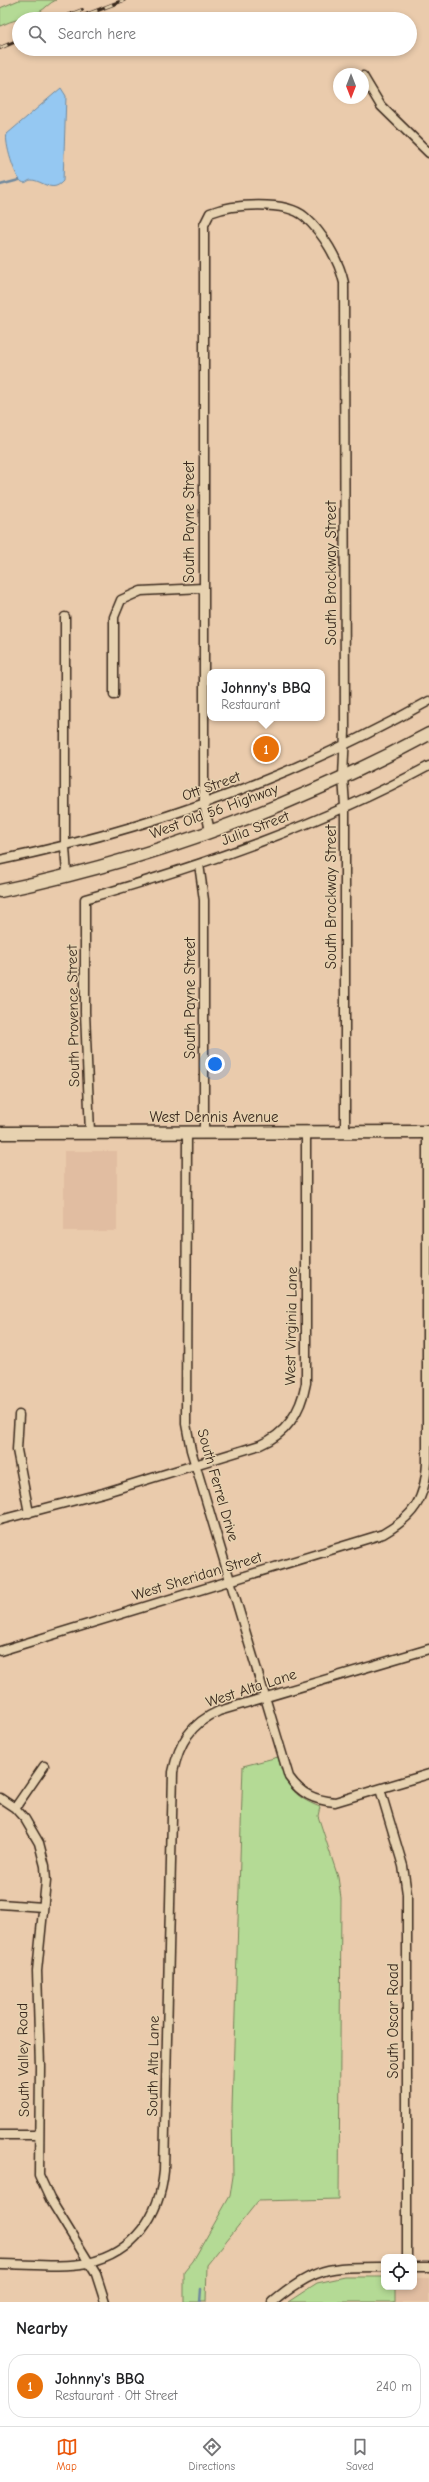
<!DOCTYPE html>
<html lang="en">
<head>
<meta charset="utf-8">
<style>
	:root { --surface:#fff; --page:#f2f2f2; --text:#202124; --muted:#757577; --line:#e0e0e0; --accent:#ea580c }
	body { margin:0; font-family:"Comic Neue",sans-serif; background:var(--page); color:var(--text) }
	.controls { position:absolute; right:12px; bottom:12px; display:grid; overflow:hidden; border-radius:8px; box-shadow:0 2px 6px #0003 }
	.controls button { width:36px; height:36px; display:grid; place-items:center; padding:0; border:0; border-bottom:1px solid var(--line); background:var(--surface); color:var(--text); font:20px sans-serif }
	.compass { position:absolute; left:333px; top:68px; width:36px; height:36px; border-radius:50%; background:var(--surface); box-shadow:0 2px 6px #0003; rotate:180deg }
	.you { position:absolute; left:215px; top:1064px; width:14px; height:14px; margin:-10px; border:3px solid #fff; border-radius:50%; background:#1a73e8; box-shadow:0 0 0 6px #1a73e833 }
	.badge { display:grid; place-items:center; width:26px; height:26px; border-radius:50%; background:var(--accent); color:#fff; font-size:13px; font-weight:700 }
	.pin { position:absolute; translate:-50% -50%; border:2px solid #fff; box-shadow:0 1px 4px #0006 }
	.popup { position:absolute; left:207px; top:669px; width:118px; height:52px; box-sizing:border-box; display:grid; place-content:center; border-radius:8px; background:var(--surface); filter:drop-shadow(0 1px 3px #0005); font-size:13px; white-space:nowrap; color:var(--muted) }
	.popup b { font-size:15px; color:var(--text) }
	.popup::after { content:''; position:absolute; left:50%; top:100%; margin-left:-8px; border:8px solid transparent; border-top-color:var(--surface) }
	.list { margin:0; padding:0; list-style:none }
	h2 { display:flex; justify-content:space-between; align-items:center; height:52px; margin:0; padding:0 16px; font-size:17px }
	h2 small { font-size:13px; font-weight:400; color:var(--muted) }
	.list li { display:grid; grid-template-columns:26px 1fr auto; gap:12px; align-items:center; box-sizing:border-box; height:64px; margin:0 8px 8px; padding:0 8px; border:1px solid var(--line); border-radius:16px }
	.list b { display:block; font-size:15px; white-space:nowrap }
	.list p { margin:0; font-size:13px; white-space:nowrap; color:var(--muted) }
	.list em { font-size:13px; font-style:normal; color:var(--muted) }
	.icon { flex:none; width:22px; height:22px; fill:none; stroke:currentColor; stroke-width:2; stroke-linecap:round; stroke-linejoin:round }
	.map { position:relative; flex:none; width:429px; height:2302px; overflow:hidden }
	.search { position:absolute; background:var(--surface); box-shadow:0 2px 6px #0003; left:12px; right:12px; top:12px; height:44px; display:flex; align-items:center; gap:10px; box-sizing:border-box; padding:0 14px; border-radius:22px; color:var(--muted); font-size:15px }
	.sheet { height:124px; background:var(--surface) }
	nav { display:flex; justify-content:space-around; align-items:center; box-sizing:border-box; height:56px; border-top:1px solid var(--line); background:var(--surface); font-size:11px; color:var(--muted) }
	nav a { display:grid; justify-items:center; gap:2px }
	nav .on { color:var(--accent) }
	.map>svg:first-child { display:block }
	.built { fill:#e1bda1 }
	.green { fill:#b4da95; stroke:#78825a }
	.water { fill:#95c8f2; stroke:#71899d }
	.lines { fill:none; stroke-linecap:round; stroke-linejoin:round }
	.stream { stroke:#71899d; stroke-width:2.5 }
	.street-casing { stroke:#3b2a1e; stroke-width:11 }
	.secondary-casing { stroke:#3b2a1e; stroke-width:15 }
	.street { stroke:#e7d2b0; stroke-width:8 }
	.secondary { stroke:#e7d2b0; stroke-width:12 }
	.rail-casing { stroke:#3b2a1e; stroke-width:4 }
	.rail { stroke:#e7d2b0; stroke-width:2.5; stroke-dasharray:8; stroke-linecap:butt }
	.labels { text-anchor:middle; stroke-width:3; stroke-linejoin:round; paint-order:stroke }
	.street-label { font-size:15px; fill:#3b2a1e; stroke:#e7d2b0 }
</style>
</head>
<body>
<div class="map">
<svg width="429" height="2302" viewBox="0 0 429 2302">
	<rect width="100%" height="100%" fill="#eacbac"/>
	<filter id="ink" filterUnits="userSpaceOnUse"><feTurbulence type="fractalNoise" baseFrequency=".025" numOctaves="2"/><feDisplacementMap in="SourceGraphic" scale="8" xChannelSelector="R" yChannelSelector="G"/><feConvolveMatrix kernelMatrix="1 2 1 2 8 2 1 2 1" color-interpolation-filters="sRGB"/></filter>
	<g filter="url(#ink)">
		<!-- built -->
		<path class="built" d="M64,1151H117V1231H64Z
			M414,2278H429V2302H395V2287H414Z"/>
		<!-- green -->
		<path class="green" d="M19,0H56C49,3 45,9 39,12C26,18 12,20 0,26V8Z
			M278,1757C286,1785 292,1796 320,1807L318,1816L338,1877L341,1898L339,2199L258,2201L207,2265L206,2302H184V2272L193,2261L230,2196L233,2176L232,2108L243,1766Z
			M345,2277H384V2287H395V2302H288L317,2283Z"/>
		<!-- water -->
		<path class="water" d="M61,88L66,96L63,181C52,194 42,180 31,180C26,181 27,184 22,182C15,178 4,142 7,134Z"/>
		<g class="lines">
			<!-- stream -->
			<path class="stream" d="M0,185L19,180
				M200,2302L201,2289"/>
			<!-- street casing -->
			<g class="street-casing">
				<path id="street" d="M363,76L381,106L429,153
					M65,617V847L67,875
					M114,695V617L121,600L141,591L203,588
					M210,831L204,804V225L210,213C232,204 286,200 305,217C323,233 339,260 344,283L345,732L343,777L345,806V1132
					M0,860C151,829 294,777 429,701
					M199,864L204,900V1133
					M90,1133L85,1012V899C203,865 320,825 429,766
					M187,1133L186,1424L191,1450L289,1777C301,1794 314,1800 335,1802L429,1774
					M19,1415L17,1450L29,1513
					M0,1520L103,1493L260,1445C288,1433 301,1411 306,1383V1133
					M0,1651L383,1534C414,1516 425,1500 427,1463V1132
					M380,1789L403,1866L407,1894V2257
					M0,1798L15,1808L25,1819L39,1843L45,1866L46,1881L37,1971L40,2066L39,2175L50,2199L96,2274L105,2302
					M15,1808L44,1766
					M0,1904L43,1907
					M0,2135H38
					M0,2264C29,2264 60,2268 88,2263C134,2253 160,2215 164,2171L173,1772C179,1743 191,1723 219,1711L429,1649
					M414,2267H429
					M273,2302C316,2266 330,2267 384,2267"/>
			</g>
			<!-- secondary casing -->
			<g class="secondary-casing">
				<path id="secondary" d="M0,891C150,860 295,806 429,734
					M0,1133L429,1132"/>
			</g>
			<!-- street -->
			<use href="#street" class="street"/>
			<!-- secondary -->
			<use href="#secondary" class="secondary"/>
			<!-- rail casing -->
			<g class="rail-casing">
				<path id="rail" d="M59,19L82,10
					M75,19L124,0
					M0,48L19,40"/>
			</g>
			<!-- rail -->
			<use href="#rail" class="rail"/>
		</g>
	</g>
	<g class="labels">
		<!-- street labels -->
		<g class="street-label">
			<text transform="translate(189 522) rotate(-90)" y="5">South Payne Street</text>
			<text transform="translate(331 573) rotate(-90)" y="5">South Brockway Street</text>
			<text transform="translate(211 786) rotate(-20)" y="5">Ott Street</text>
			<text transform="translate(214 811) rotate(-20)" y="5">West Old 56 Highway</text>
			<text transform="translate(255 828) rotate(-21)" y="5">Julia Street</text>
			<text transform="translate(331 897) rotate(-90)" y="5">South Brockway Street</text>
			<text transform="translate(190 998) rotate(-90)" y="5">South Payne Street</text>
			<text transform="translate(73 1016) rotate(-91)" y="5">South Provence Street</text>
			<text x="214" y="1122">West Dennis Avenue</text>
			<text transform="translate(291 1326) rotate(-89)" y="5">West Virginia Lane</text>
			<text transform="translate(218 1485) rotate(74)" y="5">South Ferrel Drive</text>
			<text transform="translate(197 1576) rotate(-17)" y="5">West Sheridan Street</text>
			<text transform="translate(251 1688) rotate(-18)" y="5">West Alta Lane</text>
			<text transform="translate(393 2021) rotate(-90)" y="5">South Oscar Road</text>
			<text transform="translate(23 2060) rotate(-91)" y="5">South Valley Road</text>
			<text transform="translate(153 2066) rotate(-89)" y="5">South Alta Lane</text>
		</g>
	</g>
</svg>
<div class="controls">
<button><svg class="icon" aria-label="locate" viewBox="0 0 24 24"><circle cx="12" cy="12" r="6"/><path d="M12 2v4M12 18v4M2 12h4M18 12h4"/></svg></button>
</div>
<svg class="compass" viewBox="-18 -18 36 36"><path d="M0-13l5 13h-10z" fill="#e53935"/><path d="M0 13l5-13h-10z" fill="#757577"/></svg>
<div class="you"></div>
<div class="pin badge" style="left:266px;top:749px;background:#e8710a">1</div>
<div class="popup"><b>Johnny's BBQ</b>Restaurant</div>
<div class="search"><svg class="icon" aria-label="search" viewBox="0 0 24 24"><circle cx="10" cy="10" r="6"/><path d="M15 15l6 6"/></svg>Search here</div>
</div>
<section class="sheet">
<h2>Nearby<small></small></h2>
<ul class="list">
<li><span class="badge" style="background:#e8710a">1</span><div><b>Johnny's BBQ</b><p>Restaurant · Ott Street</p></div><em>240 m</em></li>
</ul>
</section>
<nav>
<a class="on"><svg class="icon" aria-label="map" viewBox="0 0 24 24"><path d="M3 6l6-2 6 2 6-2v14l-6 2-6-2-6 2zM9 4v14M15 6v14"/></svg>Map</a>
<a><svg class="icon" aria-label="directions" viewBox="0 0 24 24"><path d="M12 3l9 9-9 9-9-9zM9 14v-3h6M13 9l2 2-2 2"/></svg>Directions</a>
<a><svg class="icon" aria-label="saved" viewBox="0 0 24 24"><path d="M7 4h10v16l-5-4-5 4z"/></svg>Saved</a>
</nav>
</body>
</html>
